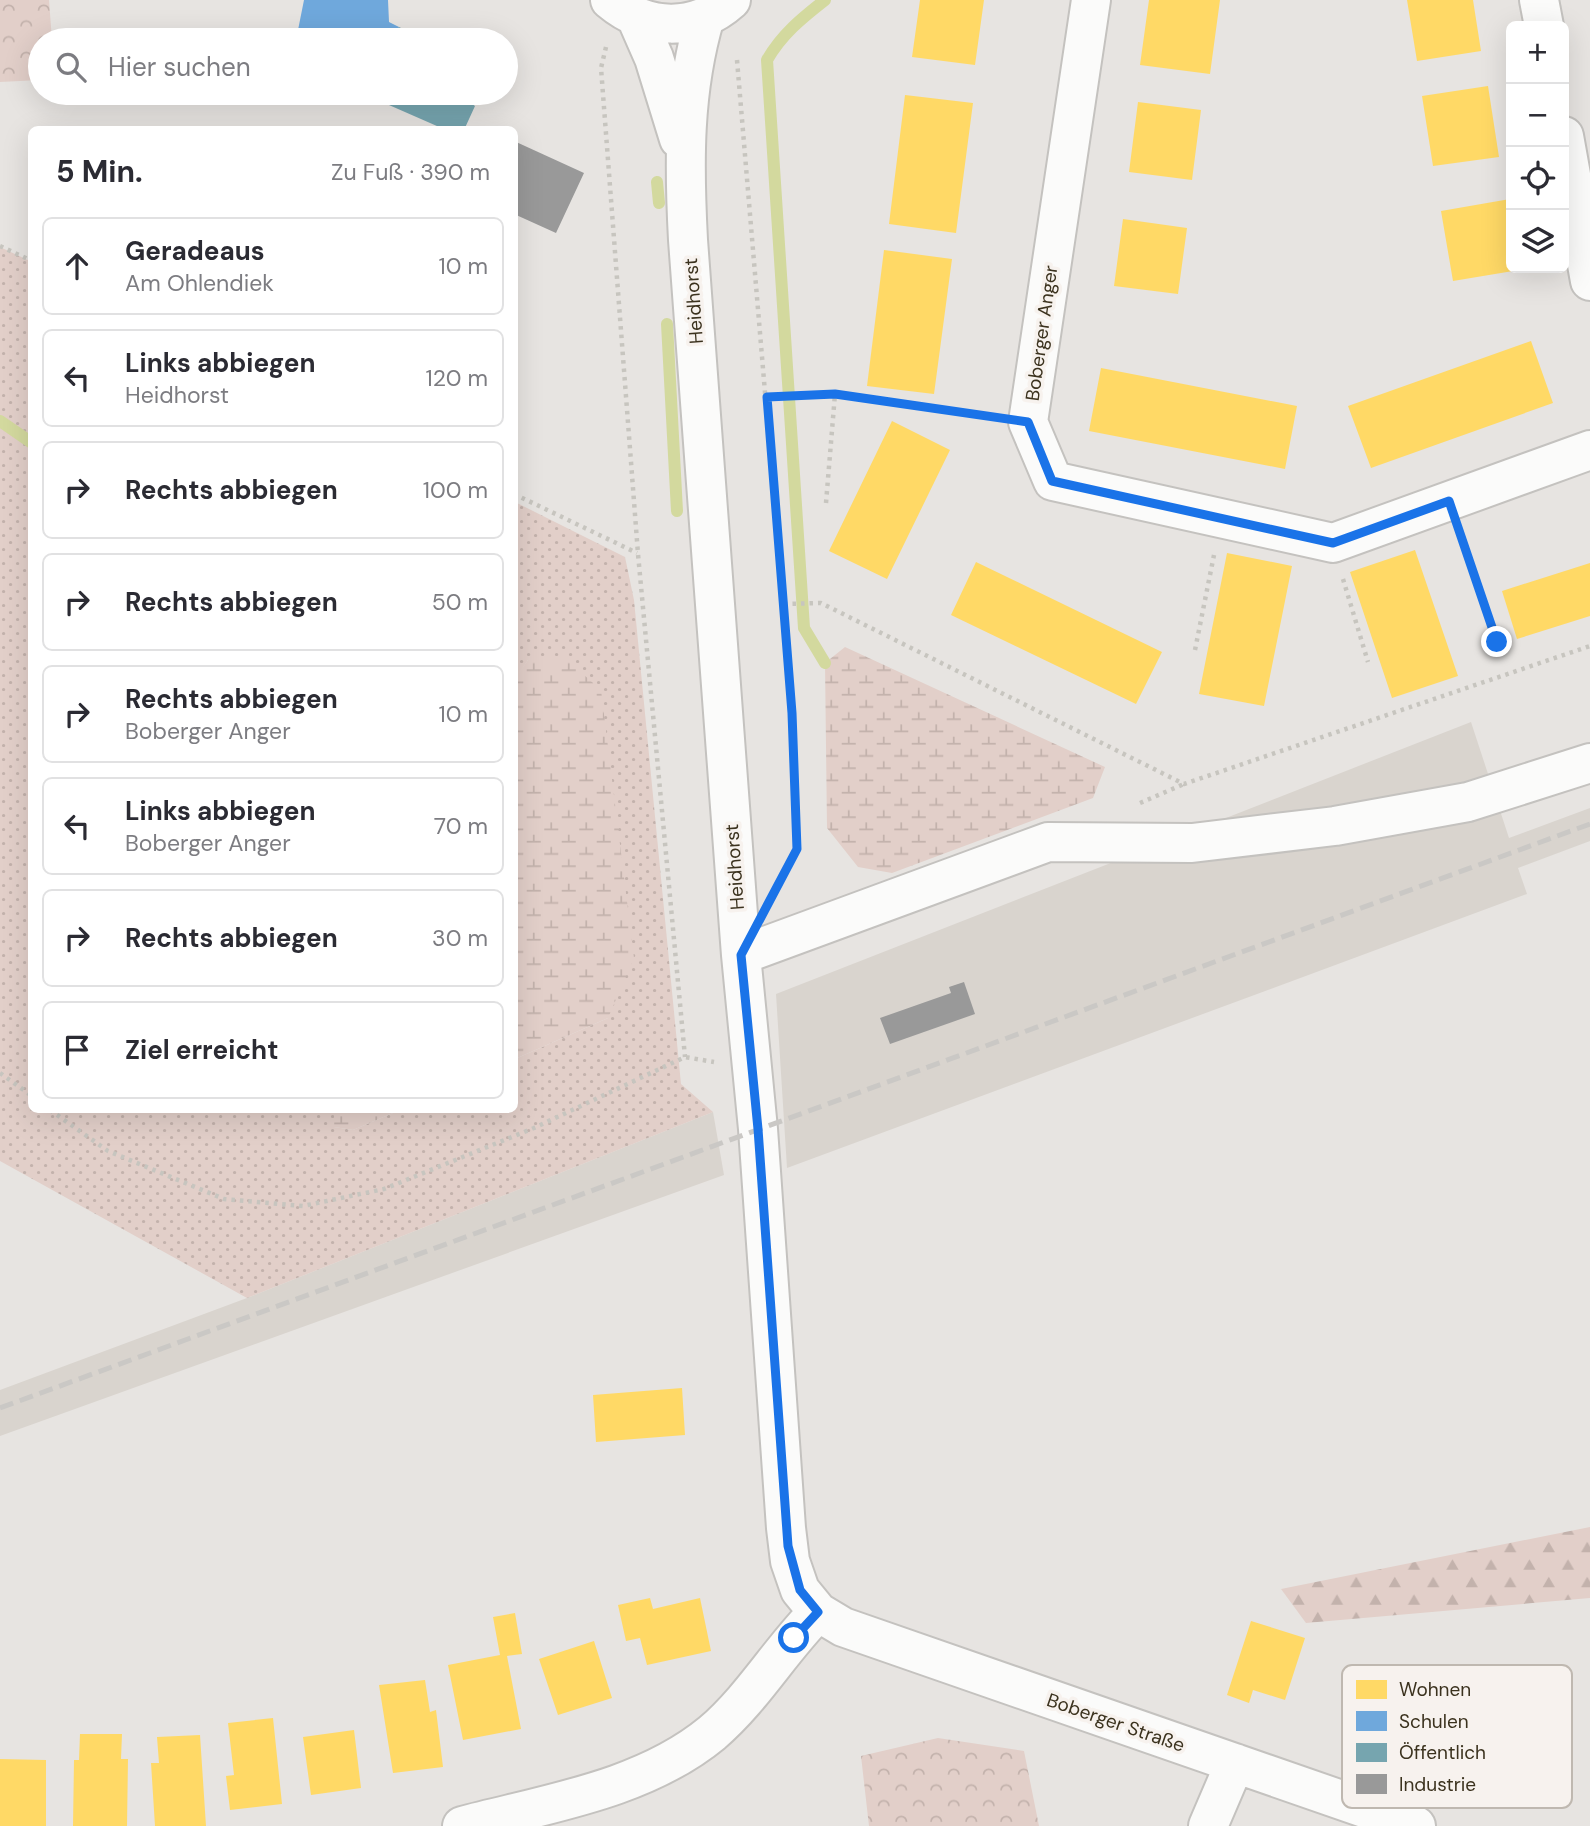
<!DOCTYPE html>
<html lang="de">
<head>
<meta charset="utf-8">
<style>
	:root { --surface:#fff; --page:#f7f7f7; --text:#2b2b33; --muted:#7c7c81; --line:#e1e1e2 }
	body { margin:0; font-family:"DM Sans",sans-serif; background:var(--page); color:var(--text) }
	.controls { position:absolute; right:21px; top:21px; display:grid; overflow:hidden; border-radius:10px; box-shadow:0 7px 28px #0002 }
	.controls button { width:63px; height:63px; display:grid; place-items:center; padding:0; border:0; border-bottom:2px solid var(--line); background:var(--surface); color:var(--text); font:35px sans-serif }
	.stop { position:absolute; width:21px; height:21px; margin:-16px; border:5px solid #1a73e8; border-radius:50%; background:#fff }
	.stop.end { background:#1a73e8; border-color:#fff; box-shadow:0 2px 7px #0008 }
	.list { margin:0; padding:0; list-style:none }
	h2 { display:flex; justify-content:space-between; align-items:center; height:91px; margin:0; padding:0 28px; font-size:30px }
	h2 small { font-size:23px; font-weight:400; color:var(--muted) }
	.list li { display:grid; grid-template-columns:46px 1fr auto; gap:21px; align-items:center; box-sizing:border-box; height:98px; margin:0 14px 14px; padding:0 14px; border:2px solid var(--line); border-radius:10px }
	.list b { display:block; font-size:26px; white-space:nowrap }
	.list p { margin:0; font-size:23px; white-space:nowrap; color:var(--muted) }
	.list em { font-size:23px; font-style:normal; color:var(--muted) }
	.icon { flex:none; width:38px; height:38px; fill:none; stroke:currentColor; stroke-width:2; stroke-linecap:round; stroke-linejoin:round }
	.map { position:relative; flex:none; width:1590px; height:1826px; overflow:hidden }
	.search { position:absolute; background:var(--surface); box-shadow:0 7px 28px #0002; left:28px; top:28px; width:490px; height:77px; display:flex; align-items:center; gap:18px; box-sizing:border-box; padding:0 24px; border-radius:38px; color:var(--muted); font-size:26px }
	.panel { position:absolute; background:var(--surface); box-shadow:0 7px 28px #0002; left:28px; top:126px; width:490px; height:987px; border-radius:10px }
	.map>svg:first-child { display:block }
	.built { fill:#d9d4ce }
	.grass { fill:url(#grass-dots) }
	.forest { fill:url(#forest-firs) }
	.wetland { fill:url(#wetland-marsh) }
	.park { fill:url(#park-crowns) }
	.homes { fill:#ffd966 }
	.schools { fill:#6fa8dc }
	.public { fill:#76a5af }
	.industry { fill:#999 }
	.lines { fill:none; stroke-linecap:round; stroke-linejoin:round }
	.stream { stroke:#d3d99e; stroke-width:12 }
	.minor-casing { stroke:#c4c2bf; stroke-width:42 }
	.path { stroke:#c7c5bf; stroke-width:4.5; stroke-dasharray:3.5 5; stroke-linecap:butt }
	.minor { stroke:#fbfbfa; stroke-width:38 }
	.rail { stroke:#cac8c5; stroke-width:5; stroke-dasharray:14 7; stroke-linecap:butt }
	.route { stroke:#1a73e8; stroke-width:9 }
	.labels { text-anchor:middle; stroke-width:7; stroke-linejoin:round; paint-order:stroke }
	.street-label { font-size:19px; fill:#3b321e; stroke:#f7f2ee }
	.key { fill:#f7f2ee; stroke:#bfb8b0; stroke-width:2 }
	.key-label { font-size:19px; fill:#3b321e }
</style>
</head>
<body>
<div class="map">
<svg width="1590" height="1826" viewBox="0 0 1590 1826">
	<defs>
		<pattern id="grass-dots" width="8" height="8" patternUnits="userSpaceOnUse" patternTransform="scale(1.75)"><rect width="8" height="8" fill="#e2cfc9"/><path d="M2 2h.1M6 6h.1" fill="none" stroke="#c3b2ac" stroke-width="1.8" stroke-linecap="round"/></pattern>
		<pattern id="forest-firs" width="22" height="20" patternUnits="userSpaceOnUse" patternTransform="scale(1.75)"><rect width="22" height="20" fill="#e2cfc9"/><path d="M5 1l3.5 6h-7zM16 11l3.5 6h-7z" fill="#c3b2ac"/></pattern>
		<pattern id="wetland-marsh" width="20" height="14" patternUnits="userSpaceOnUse" patternTransform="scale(1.75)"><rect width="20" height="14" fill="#e2cfc9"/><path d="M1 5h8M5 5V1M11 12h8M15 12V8" fill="none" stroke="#c3b2ac"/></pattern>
		<pattern id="park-crowns" width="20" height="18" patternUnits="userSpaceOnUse" patternTransform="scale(1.75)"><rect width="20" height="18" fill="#e2cfc9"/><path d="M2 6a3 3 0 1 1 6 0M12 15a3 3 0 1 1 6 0" fill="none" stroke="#c3b2ac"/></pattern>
	</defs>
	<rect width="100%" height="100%" fill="#e7e4e1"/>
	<!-- built -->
	<path class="built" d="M1471,722L1509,838L1590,808V841L1518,868L1527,894L787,1168L776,994Z
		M713,1112L724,1175L0,1436V1390L247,1298Z"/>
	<!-- grass -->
	<path class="grass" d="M0,247L32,262V1110H334V1127L353,1130L400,1110H514L515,1059L608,1018L528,660L515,680V502L625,557L634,600L681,1084L713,1112L247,1298L0,1161Z"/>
	<!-- forest -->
	<path class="forest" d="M1590,1527V1598L1306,1623L1281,1589Z"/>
	<!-- wetland -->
	<path class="wetland" d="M845,647L1105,767L1093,798L892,873L858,867L827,828L825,663Z
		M528,660H567L601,690L634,958L608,1018L515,1059L514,680Z
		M334,1110H400L353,1130L334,1127Z"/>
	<!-- park -->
	<path class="park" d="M0,0H49L52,40H40V80L0,82Z
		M938,1738L1024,1751L1039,1826H869L861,1756Z"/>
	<!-- homes -->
	<path class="homes" d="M920,0H984L975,65L912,57Z
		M1149,0H1220L1210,74L1140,65Z
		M1407,0H1473L1481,51L1417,61Z
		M1488,86L1499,157L1433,166L1422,96Z
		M905,95L973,103L956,233L889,224Z
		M1138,102L1201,110L1192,180L1129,172Z
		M1510,199L1511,268L1525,269L1453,281L1441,211Z
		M1123,219L1187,228L1178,294L1114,286Z
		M884,250L952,259L934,394L867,386Z
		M1531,341L1553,403L1371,468L1348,406Z
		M1101,368L1297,406L1285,469L1089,431Z
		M892,421L950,450L887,579L829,551Z
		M1415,550L1458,676L1392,698L1350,572Z
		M1227,553L1292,566L1264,706L1199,694Z
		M976,562L1162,652L1136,704L951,615Z
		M1590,563V616L1517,639L1502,591Z
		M682,1388L685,1435L596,1442L593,1395Z
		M650,1598L653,1609L700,1598L711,1651L647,1665L640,1638L626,1641L618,1605Z
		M515,1613L522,1654L507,1656L521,1729L463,1740L448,1665L500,1655L493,1617Z
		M1251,1621L1305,1638L1285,1700L1253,1690L1249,1703L1227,1695Z
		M594,1641L612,1698L558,1715L539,1659Z
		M425,1680L430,1712L436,1710L443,1767L393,1773L379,1685Z
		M273,1718L282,1804L230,1810L226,1776L234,1775L228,1723Z
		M354,1730L361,1788L311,1795L303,1737Z
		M80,1734H122L121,1759H128L127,1826H73L74,1760H79Z
		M200,1735L206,1826H155L151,1763H159L157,1737Z
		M0,1759L46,1760V1826H0Z"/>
	<!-- schools -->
	<path class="schools" d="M304,0H388L389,22L399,27L394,40H296Z
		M285,32L286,40H249L248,35Z"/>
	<!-- public -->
	<path class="public" d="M399,27L426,40H394Z
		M375,93H467L464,98L475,106L464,130H446L373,98Z"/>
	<!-- industry -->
	<path class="industry" d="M514,141L584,173L556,233L514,214Z
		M964,982L975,1014L890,1044L880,1018L951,993L949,987Z"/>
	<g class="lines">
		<!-- stream -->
		<path class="stream" d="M825,0C802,18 782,34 767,60L804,628L825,663
			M657,182L659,203
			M667,324L677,511
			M0,421L32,443"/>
		<!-- minor casing -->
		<g class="minor-casing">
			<path id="minor" d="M610,0C647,31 695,32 731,0
				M1091,0L1028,422L1053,481L1333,543L1590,450
				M1539,0L1544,26
				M636,17L654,58L679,139
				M705,17C683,91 684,164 688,240L741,955L758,1129L786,1528L790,1561L800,1590L818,1612L843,1627L1416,1826
				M1564,136L1590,281
				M741,955L1048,842L1192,843L1335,826L1468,802L1590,763
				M462,1826C545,1804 643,1790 712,1733C753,1698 780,1650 818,1612
				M1208,1826L1235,1763"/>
		</g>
		<!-- path -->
		<path class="path" d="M606,47L601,68L638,554L685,1057
			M737,60L792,713L797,849L776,888
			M0,246L32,261
			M767,397L835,394L989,416
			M514,494L637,553
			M826,503L835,394
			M1462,537L1498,642
			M1343,579L1368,662
			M784,604L821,603L1184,784L1590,646
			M1195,650L1214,555
			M1140,803L1184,784
			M0,1073L32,1096
			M50,1110L108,1151L224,1199L303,1206L384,1189L534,1128L685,1057L714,1062"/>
		<!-- minor -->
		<use href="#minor" class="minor"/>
		<!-- rail -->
		<path class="rail" d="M0,1408L1590,824"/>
	</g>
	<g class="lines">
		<!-- route -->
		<path class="route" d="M794,1638L818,1612L800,1590L788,1546L758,1129L741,955L797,849L792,713L767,397L835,394L1028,422L1052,481L1333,543L1449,501L1497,642"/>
	</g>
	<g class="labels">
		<!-- street labels -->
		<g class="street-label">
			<text transform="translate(693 301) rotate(-94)" y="7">Heidhorst</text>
			<text transform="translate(1041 333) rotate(-82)" y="7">Boberger Anger</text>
			<text transform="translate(734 867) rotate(-94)" y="7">Heidhorst</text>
			<text transform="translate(1116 1722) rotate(19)" y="7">Boberger Straße</text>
		</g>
	</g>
	<!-- legend -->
	<rect x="1342" y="1665" width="230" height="143" rx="10" class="key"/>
	<rect x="1356" y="1680" width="31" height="19" fill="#ffd966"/>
	<rect x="1356" y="1711" width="31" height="20" fill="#6fa8dc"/>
	<rect x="1356" y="1743" width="31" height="19" fill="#76a5af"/>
	<rect x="1356" y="1774" width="31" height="20" fill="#999"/>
	<g class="key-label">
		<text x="1399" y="1696">Wohnen</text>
		<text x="1399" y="1728">Schulen</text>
		<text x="1399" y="1759">Öffentlich</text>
		<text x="1399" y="1791">Industrie</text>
	</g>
</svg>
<div class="controls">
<button>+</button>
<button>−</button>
<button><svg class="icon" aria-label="locate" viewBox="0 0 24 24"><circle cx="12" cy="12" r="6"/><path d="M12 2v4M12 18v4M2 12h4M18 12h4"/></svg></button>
<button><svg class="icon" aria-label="layers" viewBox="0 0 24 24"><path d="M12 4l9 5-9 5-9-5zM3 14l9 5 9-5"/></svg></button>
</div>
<div class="stop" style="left:794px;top:1638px"></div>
<div class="stop end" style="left:1497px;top:642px"></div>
<div class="search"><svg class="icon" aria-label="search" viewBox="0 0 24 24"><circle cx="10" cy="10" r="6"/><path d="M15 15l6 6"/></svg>Hier suchen</div>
<section class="panel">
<h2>5 Min.<small>Zu Fuß · 390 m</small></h2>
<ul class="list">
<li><svg class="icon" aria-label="ahead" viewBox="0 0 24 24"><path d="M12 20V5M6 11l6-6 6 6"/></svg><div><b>Geradeaus</b><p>Am Ohlendiek</p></div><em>10 m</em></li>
<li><svg class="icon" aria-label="left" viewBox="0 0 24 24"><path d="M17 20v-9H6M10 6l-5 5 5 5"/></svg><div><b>Links abbiegen</b><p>Heidhorst</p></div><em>120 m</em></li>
<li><svg class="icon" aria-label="right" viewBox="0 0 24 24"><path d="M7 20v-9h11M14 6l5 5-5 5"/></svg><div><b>Rechts abbiegen</b></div><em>100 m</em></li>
<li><svg class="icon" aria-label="right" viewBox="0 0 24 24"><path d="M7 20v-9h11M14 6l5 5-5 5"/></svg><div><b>Rechts abbiegen</b></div><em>50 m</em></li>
<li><svg class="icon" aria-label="right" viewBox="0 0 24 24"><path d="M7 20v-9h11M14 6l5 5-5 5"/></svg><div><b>Rechts abbiegen</b><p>Boberger Anger</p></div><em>10 m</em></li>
<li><svg class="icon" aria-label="left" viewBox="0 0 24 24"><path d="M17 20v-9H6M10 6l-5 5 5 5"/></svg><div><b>Links abbiegen</b><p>Boberger Anger</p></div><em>70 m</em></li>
<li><svg class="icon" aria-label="right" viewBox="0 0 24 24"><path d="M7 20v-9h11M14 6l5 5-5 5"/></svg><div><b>Rechts abbiegen</b></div><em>30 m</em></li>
<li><svg class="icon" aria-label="arrive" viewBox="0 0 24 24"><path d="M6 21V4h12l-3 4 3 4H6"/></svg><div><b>Ziel erreicht</b></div></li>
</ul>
</section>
</div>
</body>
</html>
